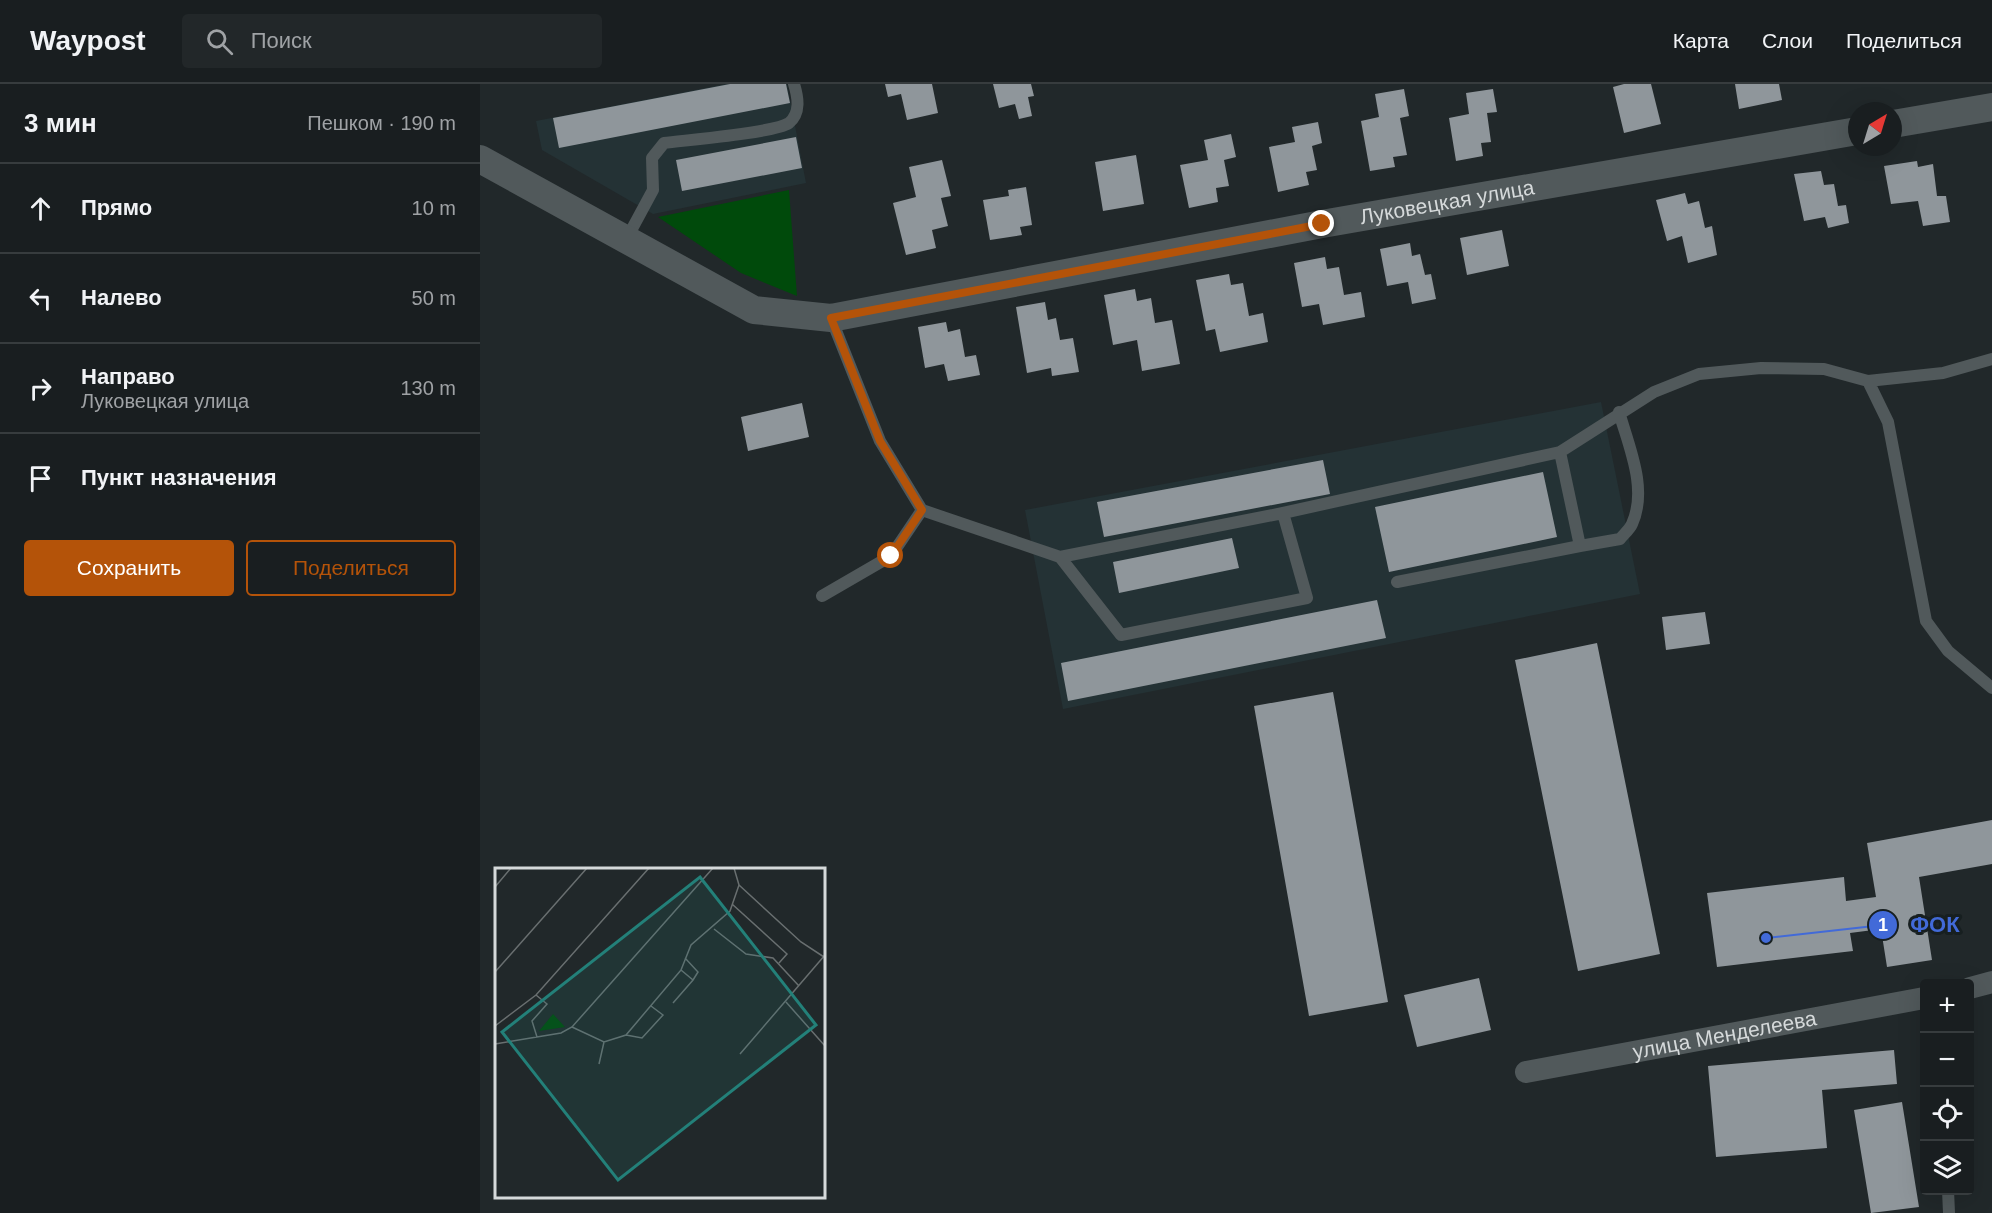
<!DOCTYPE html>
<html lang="ru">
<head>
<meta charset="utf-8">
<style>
	:root { --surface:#191e20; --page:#222729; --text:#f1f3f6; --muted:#9fa2a5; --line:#373c3e; --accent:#b45309 }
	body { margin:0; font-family:Arial,sans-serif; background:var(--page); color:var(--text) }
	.controls { position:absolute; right:18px; bottom:18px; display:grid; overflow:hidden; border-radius:6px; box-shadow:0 6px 24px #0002 }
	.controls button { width:54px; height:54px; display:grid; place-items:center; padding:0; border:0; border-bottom:2px solid var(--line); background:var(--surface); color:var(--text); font:30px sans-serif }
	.compass { position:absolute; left:1368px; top:18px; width:54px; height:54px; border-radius:50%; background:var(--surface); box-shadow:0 6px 24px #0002; rotate:38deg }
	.stop { position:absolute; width:18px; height:18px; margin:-14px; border:4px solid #b45309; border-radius:50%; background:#fff }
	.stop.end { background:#b45309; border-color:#fff; box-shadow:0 2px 6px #0008 }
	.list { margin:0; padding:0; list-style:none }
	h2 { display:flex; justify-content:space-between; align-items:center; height:78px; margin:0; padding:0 24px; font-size:26px }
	h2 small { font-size:20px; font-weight:400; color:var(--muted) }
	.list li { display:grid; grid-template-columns:39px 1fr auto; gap:18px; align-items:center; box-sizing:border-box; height:90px; padding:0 24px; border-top:2px solid var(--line) }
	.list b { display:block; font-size:22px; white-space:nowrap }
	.list p { margin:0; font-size:20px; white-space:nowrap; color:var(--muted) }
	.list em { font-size:20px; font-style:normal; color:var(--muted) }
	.actions { display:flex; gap:12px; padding:18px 24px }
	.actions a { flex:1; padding:14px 0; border:2px solid var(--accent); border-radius:6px; text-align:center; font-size:21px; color:var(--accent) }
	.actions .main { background:var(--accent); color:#fff }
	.icon { flex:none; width:33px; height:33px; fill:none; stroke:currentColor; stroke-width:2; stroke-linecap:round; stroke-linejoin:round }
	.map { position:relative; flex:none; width:1512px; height:1129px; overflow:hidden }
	header { display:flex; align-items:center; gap:36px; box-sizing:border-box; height:84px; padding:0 30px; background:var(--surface); border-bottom:2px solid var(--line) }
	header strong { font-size:28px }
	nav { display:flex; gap:33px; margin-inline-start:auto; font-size:21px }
	.search { width:420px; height:54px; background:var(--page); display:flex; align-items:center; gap:15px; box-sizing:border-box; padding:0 21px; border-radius:6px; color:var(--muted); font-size:22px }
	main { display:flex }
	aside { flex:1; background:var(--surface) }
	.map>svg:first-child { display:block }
	.built { fill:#243235 }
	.green { fill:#004a0b }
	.building { fill:#8f969b }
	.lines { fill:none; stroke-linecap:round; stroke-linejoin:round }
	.service { stroke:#51595b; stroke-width:12 }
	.minor { stroke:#51595b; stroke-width:22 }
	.tertiary { stroke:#51595b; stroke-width:28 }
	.route { stroke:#b45309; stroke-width:8 }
	.labels { text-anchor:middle; stroke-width:6; stroke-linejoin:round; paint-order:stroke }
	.street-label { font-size:21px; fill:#d5d9da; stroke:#171f20 }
	.inset-road { fill:none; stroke:#696f70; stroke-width:1.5 }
	.view { fill:#238079; fill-opacity:0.15; stroke:#238079; stroke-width:3 }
	.inset-edge { fill:none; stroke:#d5d9da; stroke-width:3 }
	.leader { fill:none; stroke:#426ad8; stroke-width:2 }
	.callout-dot { fill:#426ad8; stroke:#171f20; stroke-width:2 }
	.mark-label { font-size:18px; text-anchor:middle; font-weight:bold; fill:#fff }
	.callout-label { font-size:22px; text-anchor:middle; font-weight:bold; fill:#426ad8; stroke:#171f20; stroke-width:6; stroke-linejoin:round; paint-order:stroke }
</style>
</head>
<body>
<header>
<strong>Waypost</strong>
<div class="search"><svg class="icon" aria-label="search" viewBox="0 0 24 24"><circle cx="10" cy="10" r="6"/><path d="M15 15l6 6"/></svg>Поиск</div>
<nav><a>Карта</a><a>Слои</a><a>Поделиться</a></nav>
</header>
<main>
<aside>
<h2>3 мин<small>Пешком · 190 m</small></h2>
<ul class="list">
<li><svg class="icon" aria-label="ahead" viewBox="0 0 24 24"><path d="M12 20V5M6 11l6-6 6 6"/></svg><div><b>Прямо</b></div><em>10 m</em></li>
<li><svg class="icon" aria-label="left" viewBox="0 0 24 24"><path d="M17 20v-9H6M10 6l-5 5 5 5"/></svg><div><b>Налево</b></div><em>50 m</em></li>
<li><svg class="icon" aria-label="right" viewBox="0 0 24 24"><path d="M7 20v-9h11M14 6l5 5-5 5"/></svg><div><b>Направо</b><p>Луковецкая улица</p></div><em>130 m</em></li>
<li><svg class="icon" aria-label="arrive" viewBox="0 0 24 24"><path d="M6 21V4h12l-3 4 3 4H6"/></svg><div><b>Пункт назначения</b></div></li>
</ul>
<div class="actions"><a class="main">Сохранить</a><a>Поделиться</a></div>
</aside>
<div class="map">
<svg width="1512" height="1129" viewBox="0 0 1512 1129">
	<rect width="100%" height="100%" fill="#21282a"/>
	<!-- built -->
	<path class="built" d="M246,0H307L326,99L173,130L62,66L56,37Z
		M1121,318L1160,510L583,625L545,426Z"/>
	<!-- green -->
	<path class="green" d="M309,106L317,212L261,189L178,133Z"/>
	<!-- building -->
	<path class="building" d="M250,0H306L310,19L79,64L73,34Z
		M405,0H452L458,29L427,36L421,10L408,13Z
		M513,0H551L554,12L548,13L552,32L539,35L535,20L519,24Z
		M1144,0H1171L1181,40L1144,49L1133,3Z
		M1255,0H1299L1302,16L1259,25Z
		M924,5L929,32L920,34L927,71L913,73L915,83L890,87L881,37L899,33L895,10Z
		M1013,5L1017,28L1007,29L1011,58L1001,59L1003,72L976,77L969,34L989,30L986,9Z
		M838,38L842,59L832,62L837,86L826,88L829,101L798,108L789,63L815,58L812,43Z
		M751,50L756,73L744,76L749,102L736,104L738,118L709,124L700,81L728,76L724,56Z
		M316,53L322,84L202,107L196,76Z
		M656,71L664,120L623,127L615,78Z
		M462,76L471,112L461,114L468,142L452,146L456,164L426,171L413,119L436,113L429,83Z
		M1437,77L1438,83L1453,80L1457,112H1466L1470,138L1443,142L1438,117L1411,120L1404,82Z
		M1341,87L1344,101L1354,100L1358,122L1366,121L1369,139L1348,144L1345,133L1324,137L1314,90Z
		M546,103L552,141L540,143L542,151L510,156L503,116L529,112L528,106Z
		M1205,109L1208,120L1219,117L1225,144L1232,142L1237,171L1208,179L1202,152L1187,157L1176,116Z
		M1022,146L1029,182L987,191L980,154Z
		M930,159L932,172L940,170L945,191L951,190L956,215L932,220L928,198L907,202L900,165Z
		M845,173L847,185L859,183L864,211L881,208L885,233L843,241L839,220L822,223L814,179Z
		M749,190L751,201L763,199L769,232L783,229L788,258L740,268L735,245L726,247L716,196Z
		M655,205L657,217L671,214L675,239L692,236L700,280L662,287L657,256L633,261L624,211Z
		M565,218L568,236L576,234L580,256L593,254L599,288L572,292L571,284L547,289L536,223Z
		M466,238L468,248L480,245L485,273L496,271L500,291L468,297L464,280L445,284L438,243Z
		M322,319L329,353L268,367L261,333Z
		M843,376L850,410L624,453L617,418Z
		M1063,388L1077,453L909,488L895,423Z
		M752,454L759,484L639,509L633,478Z
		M897,516L906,554L588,617L581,579Z
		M1225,528L1230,560L1186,566L1182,533Z
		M1117,559L1180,870L1098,887L1035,576Z
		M853,608L908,918L829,932L774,622Z
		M1512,736V780L1439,793L1452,876L1407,883L1401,845L1370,849L1373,867L1237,883L1227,809L1364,793L1366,817L1396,813L1387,759Z
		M999,894L1011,946L937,963L924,911Z
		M1414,966L1417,1000L1342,1006L1347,1064L1236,1073L1228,982Z
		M1422,1018L1439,1123L1391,1129L1374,1026Z"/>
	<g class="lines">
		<!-- service -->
		<path class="service" d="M146,156L173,106L172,74L184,59C207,56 294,49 309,39C321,29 318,13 314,0
			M351,234L400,357L442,426L580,473L803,429L1080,368L1100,462L917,498
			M1388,297L1408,338L1446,537L1468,567L1512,604
			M1080,368L1174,308L1219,290L1281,284L1344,285L1388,297L1463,289L1512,275
			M1100,462L1140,455C1144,450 1150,445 1152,440C1168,405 1149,363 1139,328
			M580,473L641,551L827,514L803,429
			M342,512L411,472L442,426
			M1468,1106L1469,1129"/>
		<!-- minor -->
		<g class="minor">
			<path d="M1490,904L1512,898"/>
			<path id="s1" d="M1046,988L1444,914"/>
		</g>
		<!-- tertiary -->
		<g class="tertiary">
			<path d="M1413,40L1512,23"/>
			<path id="s2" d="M0,75L274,226L351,234L842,140L1377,47"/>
		</g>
	</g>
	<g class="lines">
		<!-- route -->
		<path class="route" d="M411,472L442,426L400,357L351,234L842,140"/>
	</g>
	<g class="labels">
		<!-- street labels -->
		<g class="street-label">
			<text dy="7" stroke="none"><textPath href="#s2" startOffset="1017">Луковецкая улица</textPath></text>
			<text dy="7" stroke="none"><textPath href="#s1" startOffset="202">улица Менделеева</textPath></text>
		</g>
	</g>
	<!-- overview -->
	<g transform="translate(15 784)">
		<rect width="330" height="330" fill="#21282a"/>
		<path d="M58,146L70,159L44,163Z" fill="#004a0b"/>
		<path class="inset-road" d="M244,17L306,74L329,89M0,19L16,0M237,36L292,86L284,95M219,61L251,86L278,90L304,118M190,90L203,104L198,112M186,102L196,77L235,43L244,17L239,0M0,104L92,0M41,127L52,136L37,153L42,169M291,134L330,178M0,158L41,127L154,0M77,159L109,174L131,167L186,102L198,112L178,135M131,167L147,170L168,147L156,138M0,176L66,165L77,159L218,0M245,186L330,87M104,196L109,174"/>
		<path class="view" d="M205,9L321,157L123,312L7,164Z"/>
		<rect width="330" height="330" class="inset-edge"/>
	</g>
	<!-- callouts -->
	<path class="leader" d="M1286 854L1403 841"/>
	<g class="callout-dot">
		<circle cx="1286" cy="854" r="6"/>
		<circle cx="1403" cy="841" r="15"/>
	</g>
	<g class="mark-label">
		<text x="1403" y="847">1</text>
	</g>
	<g class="callout-label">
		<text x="1455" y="848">ФОК</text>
	</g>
</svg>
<div class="controls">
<button>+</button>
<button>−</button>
<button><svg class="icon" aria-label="locate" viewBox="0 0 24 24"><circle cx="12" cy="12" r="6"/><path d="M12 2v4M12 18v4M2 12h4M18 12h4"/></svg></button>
<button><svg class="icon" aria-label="layers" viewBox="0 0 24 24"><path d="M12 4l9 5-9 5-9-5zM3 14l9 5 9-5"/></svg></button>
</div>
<svg class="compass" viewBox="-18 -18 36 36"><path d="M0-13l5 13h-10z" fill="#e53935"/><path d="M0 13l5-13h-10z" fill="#9fa2a5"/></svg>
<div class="stop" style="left:411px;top:472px"></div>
<div class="stop end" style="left:842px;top:140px"></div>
</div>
</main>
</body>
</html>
